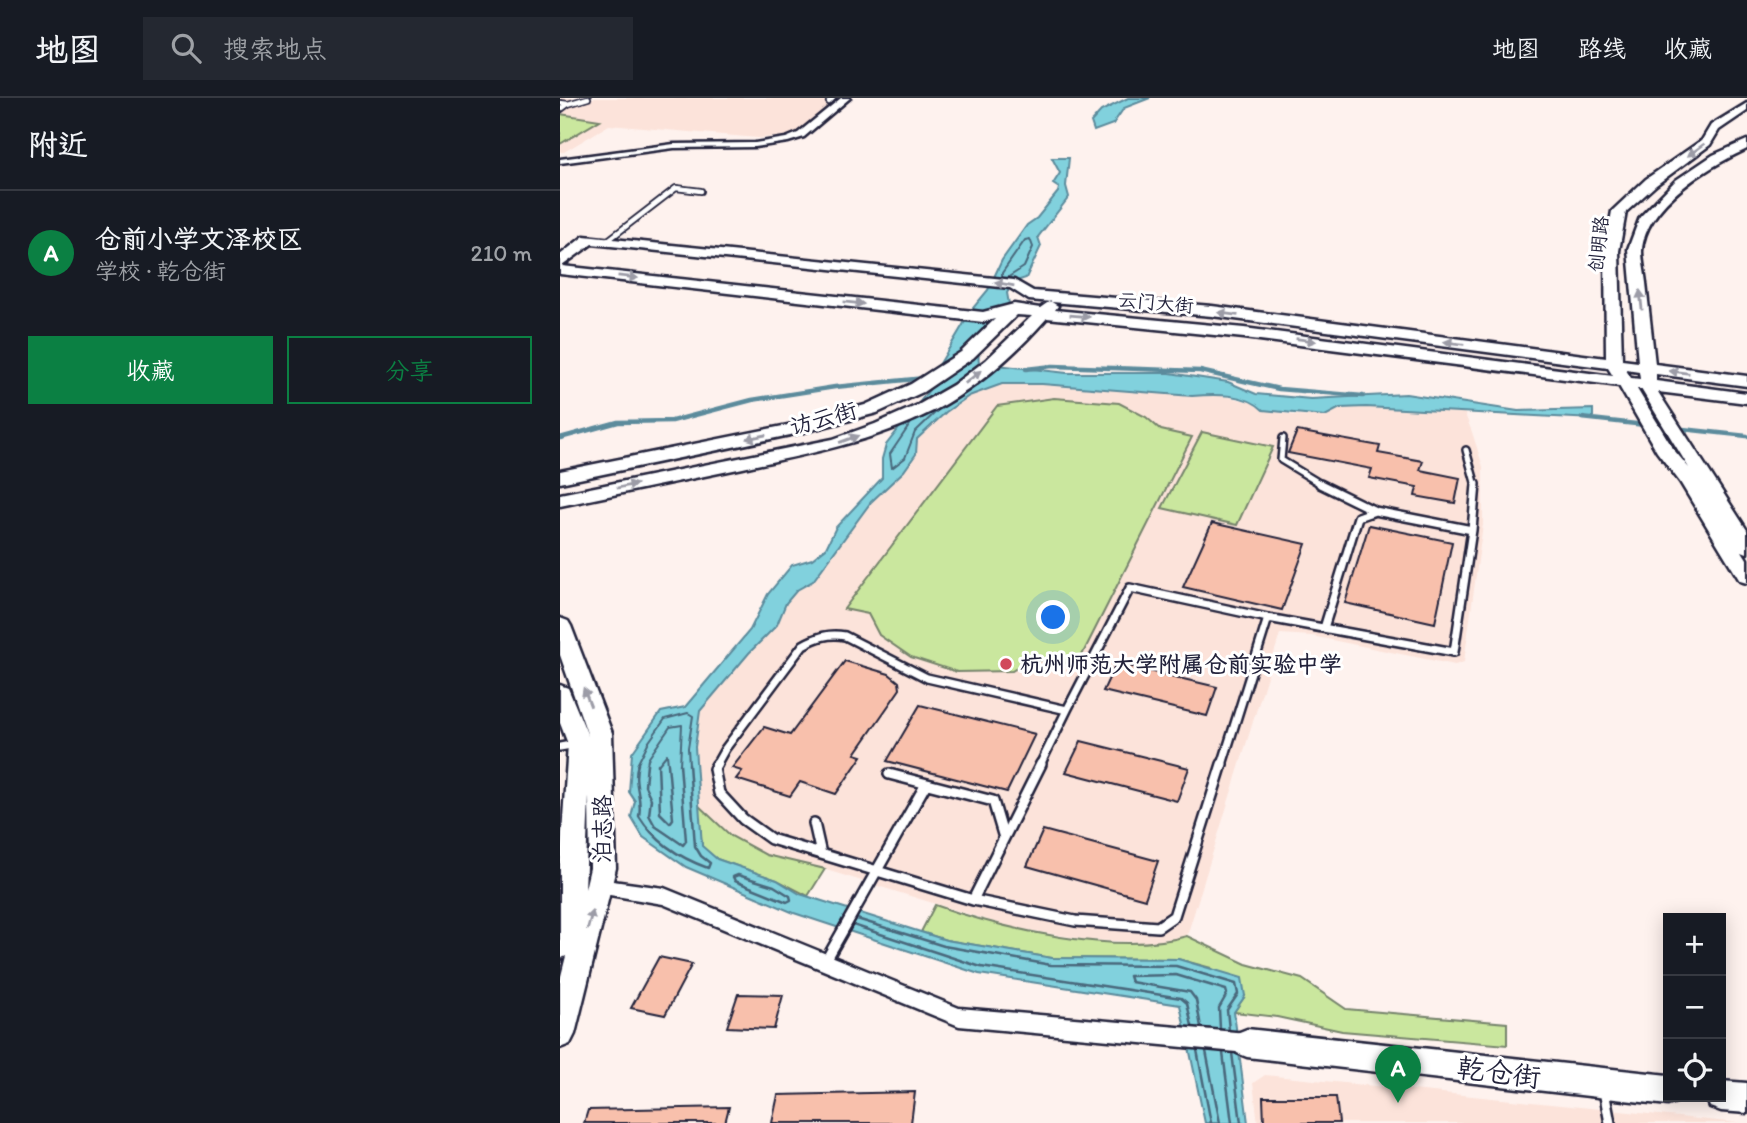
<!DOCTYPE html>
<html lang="zh">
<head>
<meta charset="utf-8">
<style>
	:root { --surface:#171b24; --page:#242831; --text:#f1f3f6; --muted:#9ea1a6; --line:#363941; --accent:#0b8043 }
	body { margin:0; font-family:Itim,"LXGW WenKai TC",sans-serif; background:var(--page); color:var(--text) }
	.controls { position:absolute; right:21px; bottom:21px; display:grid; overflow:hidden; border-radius:0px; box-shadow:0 4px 18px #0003 }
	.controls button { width:63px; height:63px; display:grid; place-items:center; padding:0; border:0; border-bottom:2px solid var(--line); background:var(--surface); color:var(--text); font:35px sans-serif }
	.you { position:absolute; left:494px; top:520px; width:24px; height:24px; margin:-18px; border:5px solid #fff; border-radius:50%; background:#1a73e8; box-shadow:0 0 0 10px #1a73e833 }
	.badge { display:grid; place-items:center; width:46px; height:46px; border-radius:50%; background:var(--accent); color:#fff; font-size:23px; font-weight:700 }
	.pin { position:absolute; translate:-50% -58px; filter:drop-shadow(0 2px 4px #0008) }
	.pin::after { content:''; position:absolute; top:37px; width:24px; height:21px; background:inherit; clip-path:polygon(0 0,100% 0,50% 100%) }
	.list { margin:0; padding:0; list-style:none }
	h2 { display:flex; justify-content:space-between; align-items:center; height:91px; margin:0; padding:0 28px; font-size:30px }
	h2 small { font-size:23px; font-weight:400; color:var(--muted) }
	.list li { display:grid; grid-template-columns:46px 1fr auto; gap:21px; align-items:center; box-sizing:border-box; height:126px; padding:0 28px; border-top:2px solid var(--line) }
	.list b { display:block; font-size:26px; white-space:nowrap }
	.list p { margin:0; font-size:23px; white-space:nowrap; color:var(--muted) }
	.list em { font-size:23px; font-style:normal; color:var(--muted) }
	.actions { display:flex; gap:14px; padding:21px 28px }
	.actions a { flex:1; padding:16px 0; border:2px solid var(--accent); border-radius:0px; text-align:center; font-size:24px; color:var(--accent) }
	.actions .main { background:var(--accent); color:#fff }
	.icon { flex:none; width:38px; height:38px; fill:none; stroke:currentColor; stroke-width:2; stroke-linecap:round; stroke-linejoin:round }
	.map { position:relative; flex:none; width:1187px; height:1025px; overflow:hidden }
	header { display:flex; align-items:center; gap:42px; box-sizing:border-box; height:98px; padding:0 35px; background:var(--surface); border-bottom:2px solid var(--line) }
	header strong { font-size:33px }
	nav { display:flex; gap:38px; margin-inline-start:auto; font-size:24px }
	.search { width:490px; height:63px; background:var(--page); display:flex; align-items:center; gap:18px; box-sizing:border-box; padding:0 24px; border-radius:0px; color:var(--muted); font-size:26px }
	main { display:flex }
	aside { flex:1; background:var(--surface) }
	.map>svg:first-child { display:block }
	.built { fill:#fce3da }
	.green { fill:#cae79e; stroke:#76846c; stroke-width:2 }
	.water { fill:#81d1dd; stroke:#5b8b9c; stroke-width:2 }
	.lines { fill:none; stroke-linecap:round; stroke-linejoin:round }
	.shore-far1 { stroke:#48687c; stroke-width:2 }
	.shore { stroke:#48687c; stroke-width:2.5 }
	.stream { stroke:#5b8b9c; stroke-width:4.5 }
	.building { fill:#f8c0ac; stroke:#22223b; stroke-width:2 }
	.lane-far3-casing { stroke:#22223b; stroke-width:8 }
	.lane-far2-casing { stroke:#22223b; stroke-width:10 }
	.lane-far1-casing { stroke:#22223b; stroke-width:12 }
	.lane-casing { stroke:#22223b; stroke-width:14 }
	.street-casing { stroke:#22223b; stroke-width:5 }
	.secondary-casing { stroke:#22223b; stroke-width:5 }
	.lane-far3 { stroke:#fff; stroke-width:4.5 }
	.lane-far2 { stroke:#fff; stroke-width:5 }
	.lane-far1 { stroke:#fff; stroke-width:7 }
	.lane { stroke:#fff; stroke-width:9 }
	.street { fill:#fff; fill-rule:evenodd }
	.secondary { fill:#fff; fill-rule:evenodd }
	.oneway { fill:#9c9ca7 }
	.poi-dot { fill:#d1495b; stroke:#fff; stroke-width:2.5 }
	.labels { text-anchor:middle; stroke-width:6; stroke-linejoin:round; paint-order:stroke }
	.far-street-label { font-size:19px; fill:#22223b; stroke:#fff }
	.street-label { font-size:23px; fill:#22223b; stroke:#fff }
	.poi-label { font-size:23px; font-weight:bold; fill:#22223b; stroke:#fff; text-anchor:start }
	.near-street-label { font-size:28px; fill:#22223b; stroke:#fff }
</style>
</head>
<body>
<header>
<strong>地图</strong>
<div class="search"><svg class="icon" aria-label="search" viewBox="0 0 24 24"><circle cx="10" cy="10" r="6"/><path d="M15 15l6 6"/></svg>搜索地点</div>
<nav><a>地图</a><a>路线</a><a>收藏</a></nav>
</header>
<main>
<aside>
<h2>附近<small></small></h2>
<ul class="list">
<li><span class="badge">A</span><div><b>仓前小学文泽校区</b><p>学校 · 乾仓街</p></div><em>210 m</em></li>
</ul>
<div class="actions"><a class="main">收藏</a><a>分享</a></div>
</aside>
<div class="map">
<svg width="1187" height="1025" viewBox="0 0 1187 1025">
	<rect width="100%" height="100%" fill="#fef2ee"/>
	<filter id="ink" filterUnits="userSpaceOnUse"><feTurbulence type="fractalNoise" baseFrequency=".0143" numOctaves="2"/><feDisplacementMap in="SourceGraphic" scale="14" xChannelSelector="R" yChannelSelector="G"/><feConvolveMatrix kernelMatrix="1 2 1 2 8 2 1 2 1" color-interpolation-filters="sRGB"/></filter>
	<g filter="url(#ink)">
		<!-- built -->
		<path class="built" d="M0,0H279L231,38L198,40L49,27L4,54H0Z
			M442,286H482L632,298L655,296L696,305L703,312L733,317L765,318L780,310L806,309L904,314L912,334L923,369V426L904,564L895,567L752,538L720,536L627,838L604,845L528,842L450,829L247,766L206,757L171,738L138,707L135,649L140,613L189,555L217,527L226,505L237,492L253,483L311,404L344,373L356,356L357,341L386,314L409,298Z
			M705,977L1178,1025H698L693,985Z"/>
		<!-- green -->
		<path class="green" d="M0,16L40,22L0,46Z
			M494,300L559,305L586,319L601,332L632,339L517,567L486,561L460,568L452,573L397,574L351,559L319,537L308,516L284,511L437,308Z
			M642,334L713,349L677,427L602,410Z
			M138,707L171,738L206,757L265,771L248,798L217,782L157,761L146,753L142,748Z
			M375,807C443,831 557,858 627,838L686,866L742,881L786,911L947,925V947L782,933L717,919L674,914L685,898L651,870L618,861L492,860L386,842L361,834Z"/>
		<!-- water -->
		<path class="water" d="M568,0H590L564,10L553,26L534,33L531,24L541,13Z
			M492,60H509L506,88L509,99L478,139L481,148L466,180L453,184L447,195L449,206C436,222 415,243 419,265L507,275H610L668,284L696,296L751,301L846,296L958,313L1033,311V321L806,309L780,310L765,318L703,312C686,295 655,296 632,298L482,286H442L409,298L386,314L357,341L356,356L344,373L311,404L253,483L237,492L226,505L217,527L189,555L140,613L135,649L142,748L157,761L217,782L240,796L386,842L492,860L618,861L682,880L685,898L674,914L688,1025H645L620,907L419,876L234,815L126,769L83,739L71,719L75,703L69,694L72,655L101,614L125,609L190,532L208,496L232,467L252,461L266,450L276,429L322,380V361L326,347L369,292L372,279L413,210L428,192L442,162L467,127L477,120L498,94L499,90L493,86L500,75Z"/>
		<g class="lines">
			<!-- shore-far1 -->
			<path class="shore-far1" d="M442,179V175L465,142L470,141L473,149L464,169L447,180
				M351,325L330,356L332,370L345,360L355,334L378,312
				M77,667L88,645L105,621L128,615L133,618L128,650L129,667
				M87,667L88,661L110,629L122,627L120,667
				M98,667L107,656L108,667"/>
			<!-- shore -->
			<path class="shore" d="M78,666C72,685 83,699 79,718C95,744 120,760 148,770L150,765L141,758L135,748L129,666
				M87,666L85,688L91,701L89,717L95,728L123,747L126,743L120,666
				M98,666L100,715L110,725L113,721L108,666
				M178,777L214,788L230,798L231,802L227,804L175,783L173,779Z
				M297,821L384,848L491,867L616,868L676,886L678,896L667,912L669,932
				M293,827L421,869L621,900L627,905L632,928
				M641,929L636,902L630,894L571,884L569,878L616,877L666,892L667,896L659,910L660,931
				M637,952L651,1025
				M646,953L660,1025
				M663,955L672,1025
				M672,955L681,1025"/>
			<!-- stream -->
			<path class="stream" d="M466,271L493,268L640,273L719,291L803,298
				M1022,320L1085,327
				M1095,328L1187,338
				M0,340L58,324L112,323L192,302L275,289L365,280"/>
		</g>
		<!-- building -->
		<path class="building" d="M737,333L820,348L818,355L863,363L860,372L900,380L895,405L855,398L857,389L809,380L812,371L728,355Z
			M652,425L746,446L722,512L623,489Z
			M809,427L892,444L875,525L785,505Z
			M285,563L329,576L339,584L340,591L295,656L302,658L276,696L240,684L230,698L176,681L182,673L172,670L204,629L230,637Z
			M556,565L657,589L647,618L543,593Z
			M360,607L475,636L447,694L327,663Z
			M521,643L629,670L617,703L506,674Z
			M483,732L598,763L585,801L467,768Z
			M99,859L132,866L105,917L71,910Z
			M178,896L223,897L214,931L167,929Z
			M355,994L351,1025H212L218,997Z
			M703,999H776L779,1025H704Z
			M169,1009L165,1025H24L28,1012Z"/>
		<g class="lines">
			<!-- lane-far3 casing -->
			<g class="lane-far3-casing">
				<path id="lane-far3" d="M269,4L273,0
					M0,5L8,6L0,12
					M8,6L28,0
					M47,143L116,90L141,93"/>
			</g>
			<!-- lane-far2 casing -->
			<g class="lane-far2-casing">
				<path id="lane-far2" d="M723,340L721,362L764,388
					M906,352L916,388"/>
			</g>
			<!-- lane-far1 casing -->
			<g class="lane-far1-casing">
				<path id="lane-far1" d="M760,386L815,413
					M912,432L916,386
					M708,520L894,554L912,432L815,413L798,419L764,530
					M507,612L570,490L708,520L662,667
					M0,649L16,646
					M156,667L165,651L243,547C257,539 269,535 285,538L367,580L507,612L480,667"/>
			</g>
			<!-- lane casing -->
			<g class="lane-casing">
				<path id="lane" d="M157,666L154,671L159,695L183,721L211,741L261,756
					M329,676L433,703L444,740
					M254,725L261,756
					M261,756L413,802L481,666
					M413,802L515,823L598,829L614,818L662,666
					M265,864L366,686
					M1044,993L1050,1025"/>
			</g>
			<!-- street casing -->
			<g class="street-casing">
				<path id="street" d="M281,0H290L244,39L228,44L195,49L114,50L0,65V61L114,46L195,45L226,40L238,35Z
					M38,781L104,790L399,910L687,935L694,938L697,945L694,952L687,955L399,928L103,806L32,794L29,789L32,784Z"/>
			</g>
			<!-- secondary casing -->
			<g class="secondary-casing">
				<path id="secondary" d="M1187,5V13L1159,32L1150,47L1096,87L1066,114L1059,153L1062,262L1078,264L1068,151L1080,119L1116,82L1153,57L1187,42V51C1150,68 1085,106 1082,153C1082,163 1085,175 1086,185C1089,212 1092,239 1095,266L1187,278V288L1096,276V283L1187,295V305L1098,294L1187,432V455L1182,453L1187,461V485L1180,483L1120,384L1097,354L1059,288L684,240L487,220C458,253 424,284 386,306C323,342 253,355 183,370C122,383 61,395 0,408V396L273,341L315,326L358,307L393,287L426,262L472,218L457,217L413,260L363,294L317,315L240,335L0,385V373L238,325L305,307L351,286L401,254L435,221L423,224L0,176V157L24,138L454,182L473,193L652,208L1046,260L1045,153L1052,113L1086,81L1142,42L1151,27ZM32,146L450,190L469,202L652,218L1048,270L1053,278L684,230L495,212L498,208L490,203L480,210L454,206L423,214L2,168ZM1066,272L1079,274L1080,281L1071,280ZM1077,291H1081L1129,370L1114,352Z
					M0,520L8,523L11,528L52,635L56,770L15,936L10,946L0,950V882L6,858L0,861V765L8,646L0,625V587L8,590L28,638L0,557ZM29,698L30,770L25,791Z
					M687,931L1108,977V999H1120L1119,1003L1108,1007L687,959L677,955L672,945L677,935Z
					M1161,983L1187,985V1015L1161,1013L1150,1009L1146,999H1161Z"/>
			</g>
			<!-- lane-far3 -->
			<use href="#lane-far3" class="lane-far3"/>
			<!-- lane-far2 -->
			<use href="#lane-far2" class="lane-far2"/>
			<!-- lane-far1 -->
			<use href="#lane-far1" class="lane-far1"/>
			<!-- lane -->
			<use href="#lane" class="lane"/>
			<!-- street -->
			<use href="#street" class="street"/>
			<!-- secondary -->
			<use href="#secondary" class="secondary"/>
		</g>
		<!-- one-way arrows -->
		<defs><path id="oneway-solid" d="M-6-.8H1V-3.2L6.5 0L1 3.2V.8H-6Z" transform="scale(1.75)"/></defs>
		<g class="oneway">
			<use href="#oneway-solid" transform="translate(1136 52) rotate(144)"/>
			<use href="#oneway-solid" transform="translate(68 179) rotate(6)"/>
			<use href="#oneway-solid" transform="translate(444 186) rotate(-170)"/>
			<use href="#oneway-solid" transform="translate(1081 202) rotate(-96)"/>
			<use href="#oneway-solid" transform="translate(294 205) rotate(6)"/>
			<use href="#oneway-solid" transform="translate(668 216) rotate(-173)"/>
			<use href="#oneway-solid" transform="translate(520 218) rotate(5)"/>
			<use href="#oneway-solid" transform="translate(746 242) rotate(7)"/>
			<use href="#oneway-solid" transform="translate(894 245) rotate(-173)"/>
			<use href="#oneway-solid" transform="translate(1119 274) rotate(-173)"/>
			<use href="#oneway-solid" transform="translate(413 279) rotate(-39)"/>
			<use href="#oneway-solid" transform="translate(196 339) rotate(168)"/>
			<use href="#oneway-solid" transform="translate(289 341) rotate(-20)"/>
			<use href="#oneway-solid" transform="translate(67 388) rotate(-11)"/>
			<use href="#oneway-solid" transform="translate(27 599) rotate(-111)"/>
			<use href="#oneway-solid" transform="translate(30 822) rotate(-75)"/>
		</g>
	</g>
	<!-- markers -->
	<circle class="poi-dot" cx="446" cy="566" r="7"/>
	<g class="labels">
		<!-- far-street labels -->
		<g class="far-street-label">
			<text transform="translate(1038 146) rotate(-84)" y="7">创明路</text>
			<text transform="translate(596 204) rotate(5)" y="7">云门大街</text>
		</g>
		<!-- street labels -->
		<g class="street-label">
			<text transform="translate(263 320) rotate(-15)" y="8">访云街</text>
			<text transform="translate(42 731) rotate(-90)" y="8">泊志路</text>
		</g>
		<!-- poi labels -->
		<g class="poi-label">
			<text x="460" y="574">杭州师范大学附属仓前实验中学</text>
		</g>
		<!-- near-street labels -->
		<g class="near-street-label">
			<text transform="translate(939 974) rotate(7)" y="10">乾仓街</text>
		</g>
	</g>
</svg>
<div class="controls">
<button>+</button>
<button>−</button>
<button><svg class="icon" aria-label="locate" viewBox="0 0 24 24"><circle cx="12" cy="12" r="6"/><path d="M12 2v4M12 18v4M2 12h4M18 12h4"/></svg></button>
</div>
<div class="you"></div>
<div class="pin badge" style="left:838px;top:1005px">A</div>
</div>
</main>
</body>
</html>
